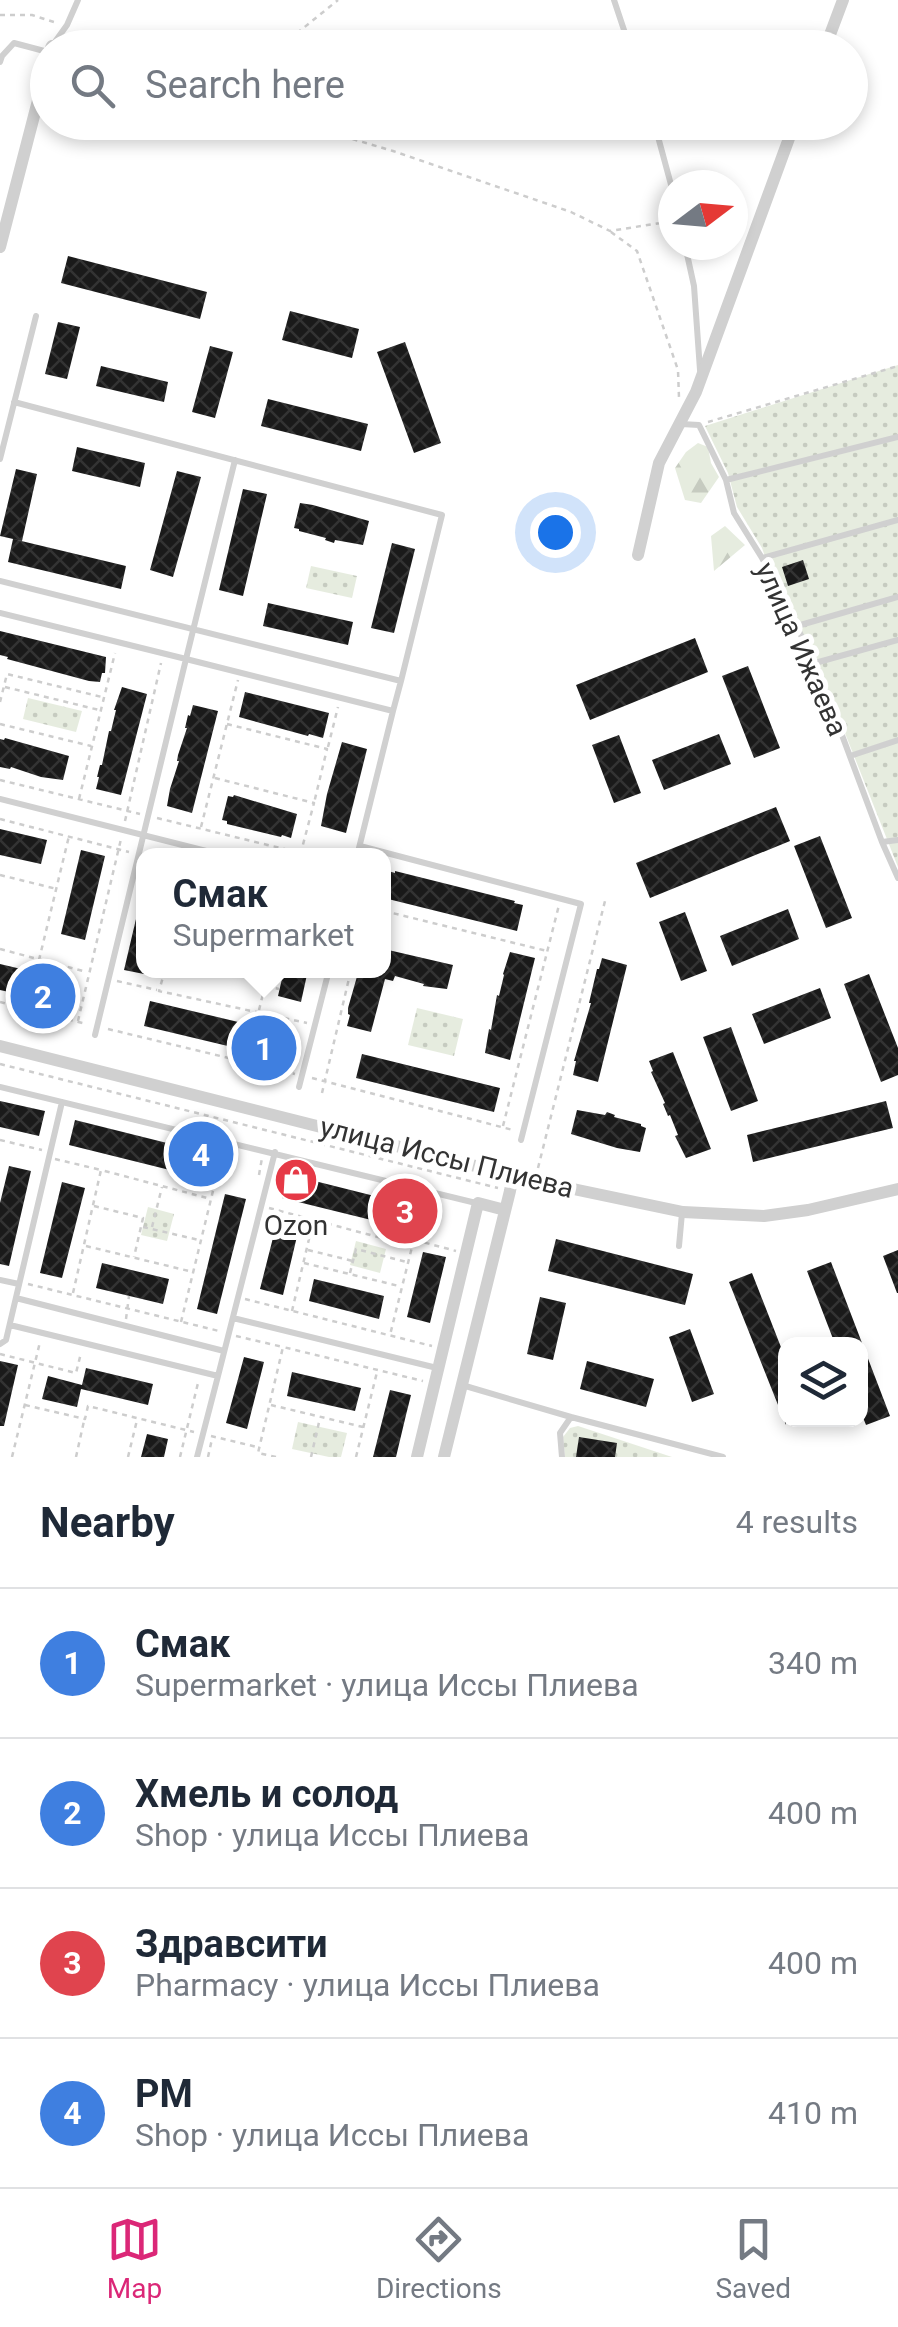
<!DOCTYPE html>
<html lang="en">
<head>
<meta charset="utf-8">
<style>
	:root { --surface:#fff; --page:#f6f6f7; --text:#1f2937; --muted:#747a83; --line:#e0e1e3; --accent:#db2777 }
	body { margin:0; font-family:Roboto,sans-serif; background:var(--page); color:var(--text) }
	.controls { position:absolute; right:30px; bottom:30px; display:grid; overflow:hidden; border-radius:20px; box-shadow:0 5px 15px #0003 }
	.controls button { width:90px; height:90px; display:grid; place-items:center; padding:0; border:0; border-bottom:2px solid var(--line); background:var(--surface); color:var(--text); font:50px sans-serif }
	.compass { position:absolute; left:658px; top:170px; width:90px; height:90px; border-radius:50%; background:var(--surface); box-shadow:0 5px 15px #0003; rotate:74deg }
	.you { position:absolute; left:555px; top:532px; width:35px; height:35px; margin:-25px; border:8px solid #fff; border-radius:50%; background:#1a73e8; box-shadow:0 0 0 15px #1a73e833 }
	.badge { display:grid; place-items:center; width:65px; height:65px; border-radius:50%; background:var(--accent); color:#fff; font-size:32px; font-weight:700 }
	.pin { position:absolute; translate:-50% -50%; border:5px solid #fff; box-shadow:0 2px 10px #0006 }
	.popup { position:absolute; left:136px; top:848px; width:255px; height:130px; box-sizing:border-box; display:grid; place-content:center; border-radius:20px; background:var(--surface); filter:drop-shadow(0 2px 8px #0005); font-size:32px; white-space:nowrap; color:var(--muted) }
	.popup b { font-size:38px; color:var(--text) }
	.popup::after { content:''; position:absolute; left:50%; top:100%; margin-left:-20px; border:20px solid transparent; border-top-color:var(--surface) }
	.list { margin:0; padding:0; list-style:none }
	h2 { display:flex; justify-content:space-between; align-items:center; height:130px; margin:0; padding:0 40px; font-size:42px }
	h2 small { font-size:32px; font-weight:400; color:var(--muted) }
	.list li { display:grid; grid-template-columns:65px 1fr auto; gap:30px; align-items:center; box-sizing:border-box; height:150px; padding:0 40px; border-top:2px solid var(--line) }
	.list b { display:block; font-size:38px; white-space:nowrap }
	.list p { margin:0; font-size:32px; white-space:nowrap; color:var(--muted) }
	.list em { font-size:32px; font-style:normal; color:var(--muted) }
	.icon { flex:none; width:55px; height:55px; fill:none; stroke:currentColor; stroke-width:2; stroke-linecap:round; stroke-linejoin:round }
	.map { position:relative; flex:none; width:898px; height:1457px; overflow:hidden }
	.search { position:absolute; background:var(--surface); box-shadow:0 5px 15px #0003; left:30px; right:30px; top:30px; height:110px; display:flex; align-items:center; gap:25px; box-sizing:border-box; padding:0 35px; border-radius:55px; color:var(--muted); font-size:38px }
	.sheet { height:730px; background:var(--surface) }
	nav { display:flex; justify-content:space-around; align-items:center; box-sizing:border-box; height:140px; border-top:2px solid var(--line); background:var(--surface); font-size:28px; color:var(--muted) }
	nav a { display:grid; justify-items:center; gap:5px }
	nav .on { color:var(--accent) }
	.map>svg:first-child { display:block }
	.forest { fill:url(#forest-firs) }
	.park { fill:url(#park-dots) }
	.building { fill:url(#building-cross-hatch) }
	.lines { fill:none; stroke-linecap:round; stroke-linejoin:round }
	.path { stroke:#cdcdcd; stroke-width:2.5; stroke-dasharray:5 5; stroke-linecap:butt }
	.service { stroke:#d0d0d0; stroke-width:6 }
	.minor { stroke:#d0d0d0; stroke-width:12 }
	.labels { text-anchor:middle; stroke-width:10; stroke-linejoin:round; paint-order:stroke }
	.street-label { font-size:28px; fill:#333; stroke:#fff }
	.poi-label { font-size:28px; fill:#333; stroke:#fff }
</style>
</head>
<body>
<div class="map">
<svg width="898" height="1457" viewBox="0 0 898 1457">
	<defs>
		<pattern id="forest-firs" width="22" height="20" patternUnits="userSpaceOnUse" patternTransform="scale(2.5)"><rect width="22" height="20" fill="#e6ecdf"/><path d="M5 1l3.5 6h-7zM16 11l3.5 6h-7z" fill="#c6cbc0"/></pattern>
		<pattern id="park-dots" width="8" height="8" patternUnits="userSpaceOnUse" patternTransform="scale(2.5)"><rect width="8" height="8" fill="#e6ecdf"/><path d="M2 2h.1M6 6h.1" fill="none" stroke="#c6cbc0" stroke-width="1.8" stroke-linecap="round"/></pattern>
		<pattern id="building-cross-hatch" width="8" height="8" patternUnits="userSpaceOnUse" patternTransform="scale(2.5)"><rect width="8" height="8" fill="#1a1a1a"/><path d="M0 0l8 8M0 8l8-8" fill="none" stroke="#333"/></pattern>
	</defs>
	<rect width="100%" height="100%" fill="#fff"/>
	<!-- forest -->
	<path class="forest" d="M698,443L708,447L711,463L719,477L701,503L685,500L675,468L686,452Z
		M725,526L745,545L714,571L711,536Z"/>
	<!-- park -->
	<path class="park" d="M898,365V867L816,660L769,568L762,548L737,507L728,473L705,426Z
		M311,566L357,576L352,598L306,588Z
		M28,698L82,711L76,732L23,719Z
		M417,1008L463,1019L454,1056L408,1045Z
		M148,1207L174,1214L167,1241L141,1235Z
		M356,1241L386,1249L380,1273L350,1265Z
		M298,1422L347,1433L341,1457H329L292,1449Z
		M578,1426L672,1457H565L563,1437L570,1428Z"/>
	<!-- building -->
	<path class="building" d="M68,256L207,292L200,319L61,283Z
		M290,311L359,329L352,358L282,340Z
		M58,322L80,327L67,379L45,374Z
		M405,342L441,443L414,453L377,352Z
		M210,346L233,352L215,418L192,412Z
		M101,366L168,382L164,402L96,386Z
		M268,399L368,424L361,451L261,426Z
		M77,447L145,463L140,487L72,471Z
		M16,469L37,474L22,541L0,536Z
		M177,471L201,477L173,577L150,570Z
		M243,489L267,494L243,596L219,590Z
		M300,503L313,505L369,521L363,545L335,540L334,543L325,540L326,538L299,531V529L294,528Z
		M13,539L126,566L121,589L8,562Z
		M392,543L415,549L394,633L371,628Z
		M803,560L809,579L788,586L782,567Z
		M268,603L353,622L348,645L263,626Z
		M0,631L106,657L105,673H102L100,682L89,681L7,659L8,657L0,655Z
		M695,638L708,672L590,720L576,685Z
		M748,666L780,748L754,758L722,676Z
		M122,687L147,694L121,795L96,789L99,777H97L100,765H102L109,731H111L116,710H114Z
		M245,692L329,713L323,738L309,734L308,736L239,717Z
		M193,705L218,711L192,813L167,806L170,789L179,761H177L178,755L187,728H185L188,715L190,716Z
		M719,734L731,764L664,790L652,760Z
		M619,735L641,793L614,803L592,745Z
		M5,738L69,756L63,780L41,777L11,767L10,769L0,767V739L4,740Z
		M342,742L367,749L346,833L321,826L327,794Z
		M234,795L297,814L291,838L282,835L281,837L227,824V821L222,820L228,796L233,797Z
		M776,807L790,841L650,898L636,863Z
		M0,829L47,840L41,864L0,855Z
		M820,836L852,918L826,928L794,846Z
		M81,850L105,856L85,940L61,934Z
		M385,870L395,873V871L515,901L514,903L523,905L517,931L384,898Z
		M140,902H144V974L124,970Z
		M788,909L799,939L732,966L720,936Z
		M685,912L707,971L681,981L659,922Z
		M384,949L453,965L447,989L423,986L424,984L395,976L393,981L385,979L371,1032L347,1026L350,1015L348,1014V1008L358,973L361,970H384Z
		M510,952L535,958L510,1060L485,1053L489,1029L491,1030L497,995L499,996L504,975L503,974Z
		M602,958L627,965L598,1082L573,1075L576,1061H574L591,1003H589L597,969H599Z
		M0,964L72,981L67,1005L0,990Z
		M284,970H308L301,1002L278,996Z
		M869,974L898,1048V1075L881,1082L844,984Z
		M820,988L831,1018L764,1044L752,1014Z
		M150,1001L293,1035L287,1060L144,1026Z
		M731,1027L758,1101L731,1111L703,1037Z
		M673,1052L711,1149L686,1158L675,1136L678,1135L670,1115L668,1116L663,1104L665,1103L651,1072L653,1071L649,1061Z
		M362,1054L500,1088L494,1112L356,1078Z
		M0,1101L45,1111L39,1136L0,1127Z
		M886,1101L893,1128L753,1162L747,1135Z
		M577,1110L605,1115L607,1112L615,1115L614,1117L641,1124V1126L646,1128L640,1152L617,1148L571,1134Z
		M75,1120L211,1154L206,1179L69,1145Z
		M9,1166L31,1171L9,1266L0,1264V1203Z
		M287,1174L426,1209L420,1232L282,1198Z
		M62,1182L85,1188L62,1278L40,1273Z
		M225,1194L246,1199L217,1314L197,1309Z
		M277,1222L299,1228L283,1295L260,1289Z
		M556,1239L693,1274L685,1305L548,1271Z
		M898,1250V1293H897L883,1256Z
		M423,1252L446,1257L430,1323L407,1317Z
		M831,1262L890,1416L866,1425L860,1410V1344H835L807,1271Z
		M102,1263L169,1279L163,1304L96,1288Z
		M752,1273L786,1360V1425L729,1282Z
		M314,1279L384,1296L379,1319L309,1301Z
		M540,1297L566,1303L553,1360L527,1354Z
		M690,1329L714,1394L692,1402L669,1337Z
		M244,1357L264,1362L247,1429L226,1423Z
		M0,1361L18,1365L4,1426H0Z
		M587,1361L654,1379L646,1407L580,1389Z
		M86,1368L153,1384L148,1405L81,1389L77,1407L42,1399L48,1376L82,1385Z
		M292,1372L361,1388L355,1411L287,1396Z
		M390,1390L411,1395L406,1415L396,1457H373Z
		M147,1434L168,1439L164,1457H141Z
		M579,1437L617,1443L615,1457H576Z"/>
	<g class="lines">
		<!-- path -->
		<path class="path" d="M0,15H32L57,23
			M64,43L77,48
			M239,48L296,34L338,0
			M295,122L393,151L571,212L610,231L673,221
			M611,232L637,251L678,370L679,398
			M708,422L898,366
			M5,687L99,710
			M0,702L7,674L102,697
			M0,724L91,746
			M227,724L327,749L314,803
			M328,747L338,707
			M215,778L314,803L301,852
			M0,780L140,814
			M79,799L115,653
			M157,818L313,856
			M0,819L129,852
			M125,821L161,663
			M201,827L238,680
			M265,856L267,846
			M0,875L57,889
			M384,911L547,951
			M0,949L87,972
			M39,960L69,836
			M165,970L159,991L307,1023
			M117,981L157,990
			M266,986L279,989
			M0,1002L86,1024
			M259,1010L269,970
			M78,1021L121,839
			M108,1029L295,1074
			M0,1064L498,1188
			M312,1078L513,1130
			M322,1093L351,970
			M503,1126L559,905
			M0,1140L42,1150
			M55,1159L101,1170
			M538,1168L605,901
			M259,1175L262,1158
			M94,1206L143,1218L134,1257
			M269,1208L389,1240L414,1239L390,1335
			M143,1227L199,1240
			M152,1227L162,1187
			M415,1240L456,1251
			M425,1243L435,1203
			M86,1246L193,1272
			M308,1250L353,1261
			M304,1263L399,1286
			M350,1273L356,1249L407,1262
			M28,1284L219,1331
			M73,1293L101,1170L211,1199
			M245,1299L432,1346
			M292,1311L313,1222
			M126,1319L129,1296
			M181,1322L223,1150
			M236,1336L283,1347
			M0,1354L76,1373L81,1353
			M25,1405L85,1419L88,1406L194,1432
			M271,1405L363,1427
			M211,1436L257,1447
			M12,1457L40,1342
			M76,1457L84,1421
			M128,1457L137,1420
			M180,1457L198,1383
			M208,1457L212,1439
			M276,1457L258,1453L283,1347L423,1381
			M311,1457L320,1418
			M356,1457L377,1372"/>
		<!-- service -->
		<path class="service" d="M614,0L630,48
			M52,46L67,25L78,0
			M0,62L2,56L14,43L48,52
			M654,122L673,192
			M685,245L694,286L700,370
			M14,402L442,515L401,681
			M681,424L699,425L726,480L734,513L762,558L815,663L882,842L898,878
			M0,459L36,316
			M726,480L898,437
			M762,558L898,520
			M0,581L401,681L393,711L186,659L235,460
			M0,613L186,659L95,1035
			M797,626L898,597
			M815,663L898,640
			M850,756L898,740
			M0,799L226,856
			M882,842L898,840
			M360,846L581,904L521,1140
			M357,856L393,711
			M0,1087L476,1203
			M299,1087L329,970
			M679,1246L682,1213
			M0,1280L19,1284
			M16,1298L224,1351
			M233,1318L437,1368
			M10,1325L218,1376L197,1457
			M0,1344L6,1340L62,1102
			M218,1376L275,1152
			M462,1385L571,1417
			M562,1457L560,1433L571,1417L723,1457"/>
		<!-- minor -->
		<path class="minor" d="M51,48L52,46
			M825,48L843,0
			M0,247L48,62
			M638,555L659,463L696,392L795,122
			M0,1046L535,1181L683,1212L764,1216L808,1210L898,1189
			M417,1457L478,1203L505,1210
			M444,1457L510,1191L513,1174"/>
	</g>
	<!-- icons -->
	<defs>
		<g id="shop-disc" transform="scale(2.25)"><circle r="9.5" fill="#e63946" stroke="#fff"/><path d="M-5-2.5h2.3a2.7 3.5 0 0 1 5.4 0H5L5.5 6h-11ZM-1.5-2.5h3a1.5 2.3 0 0 0-3 0Z" fill="#fff"/></g>
	</defs>
	<g fill-rule="evenodd">
		<use href="#shop-disc" x="296" y="1180"/>
	</g>
	<g class="labels">
		<!-- street labels -->
		<g class="street-label">
			<text transform="translate(802 649) rotate(66)" y="10">улица Ижаева</text>
			<text transform="translate(447 1157) rotate(14)" y="10">улица Иссы Плиева</text>
		</g>
		<!-- poi labels -->
		<g class="poi-label">
			<text x="296" y="1235">Ozon</text>
		</g>
	</g>
</svg>
<div class="controls">
<button><svg class="icon" aria-label="layers" viewBox="0 0 24 24"><path d="M12 4l9 5-9 5-9-5zM3 14l9 5 9-5"/></svg></button>
</div>
<svg class="compass" viewBox="-18 -18 36 36"><path d="M0-13l5 13h-10z" fill="#e53935"/><path d="M0 13l5-13h-10z" fill="#747a83"/></svg>
<div class="you"></div>
<div class="pin badge" style="left:264px;top:1048px;background:#3f7fe0">1</div>
<div class="popup"><b>Смак</b>Supermarket</div>
<div class="pin badge" style="left:43px;top:996px;background:#3f7fe0">2</div>
<div class="pin badge" style="left:405px;top:1211px;background:#e0444e">3</div>
<div class="pin badge" style="left:201px;top:1154px;background:#3f7fe0">4</div>
<div class="search"><svg class="icon" aria-label="search" viewBox="0 0 24 24"><circle cx="10" cy="10" r="6"/><path d="M15 15l6 6"/></svg>Search here</div>
</div>
<section class="sheet">
<h2>Nearby<small>4 results</small></h2>
<ul class="list">
<li><span class="badge" style="background:#3f7fe0">1</span><div><b>Смак</b><p>Supermarket · улица Иссы Плиева</p></div><em>340 m</em></li>
<li><span class="badge" style="background:#3f7fe0">2</span><div><b>Хмель и солод</b><p>Shop · улица Иссы Плиева</p></div><em>400 m</em></li>
<li><span class="badge" style="background:#e0444e">3</span><div><b>Здравсити</b><p>Pharmacy · улица Иссы Плиева</p></div><em>400 m</em></li>
<li><span class="badge" style="background:#3f7fe0">4</span><div><b>PM</b><p>Shop · улица Иссы Плиева</p></div><em>410 m</em></li>
</ul>
</section>
<nav>
<a class="on"><svg class="icon" aria-label="map" viewBox="0 0 24 24"><path d="M3 6l6-2 6 2 6-2v14l-6 2-6-2-6 2zM9 4v14M15 6v14"/></svg>Map</a>
<a><svg class="icon" aria-label="directions" viewBox="0 0 24 24"><path d="M12 3l9 9-9 9-9-9zM9 14v-3h6M13 9l2 2-2 2"/></svg>Directions</a>
<a><svg class="icon" aria-label="saved" viewBox="0 0 24 24"><path d="M7 4h10v16l-5-4-5 4z"/></svg>Saved</a>
</nav>
</body>
</html>
